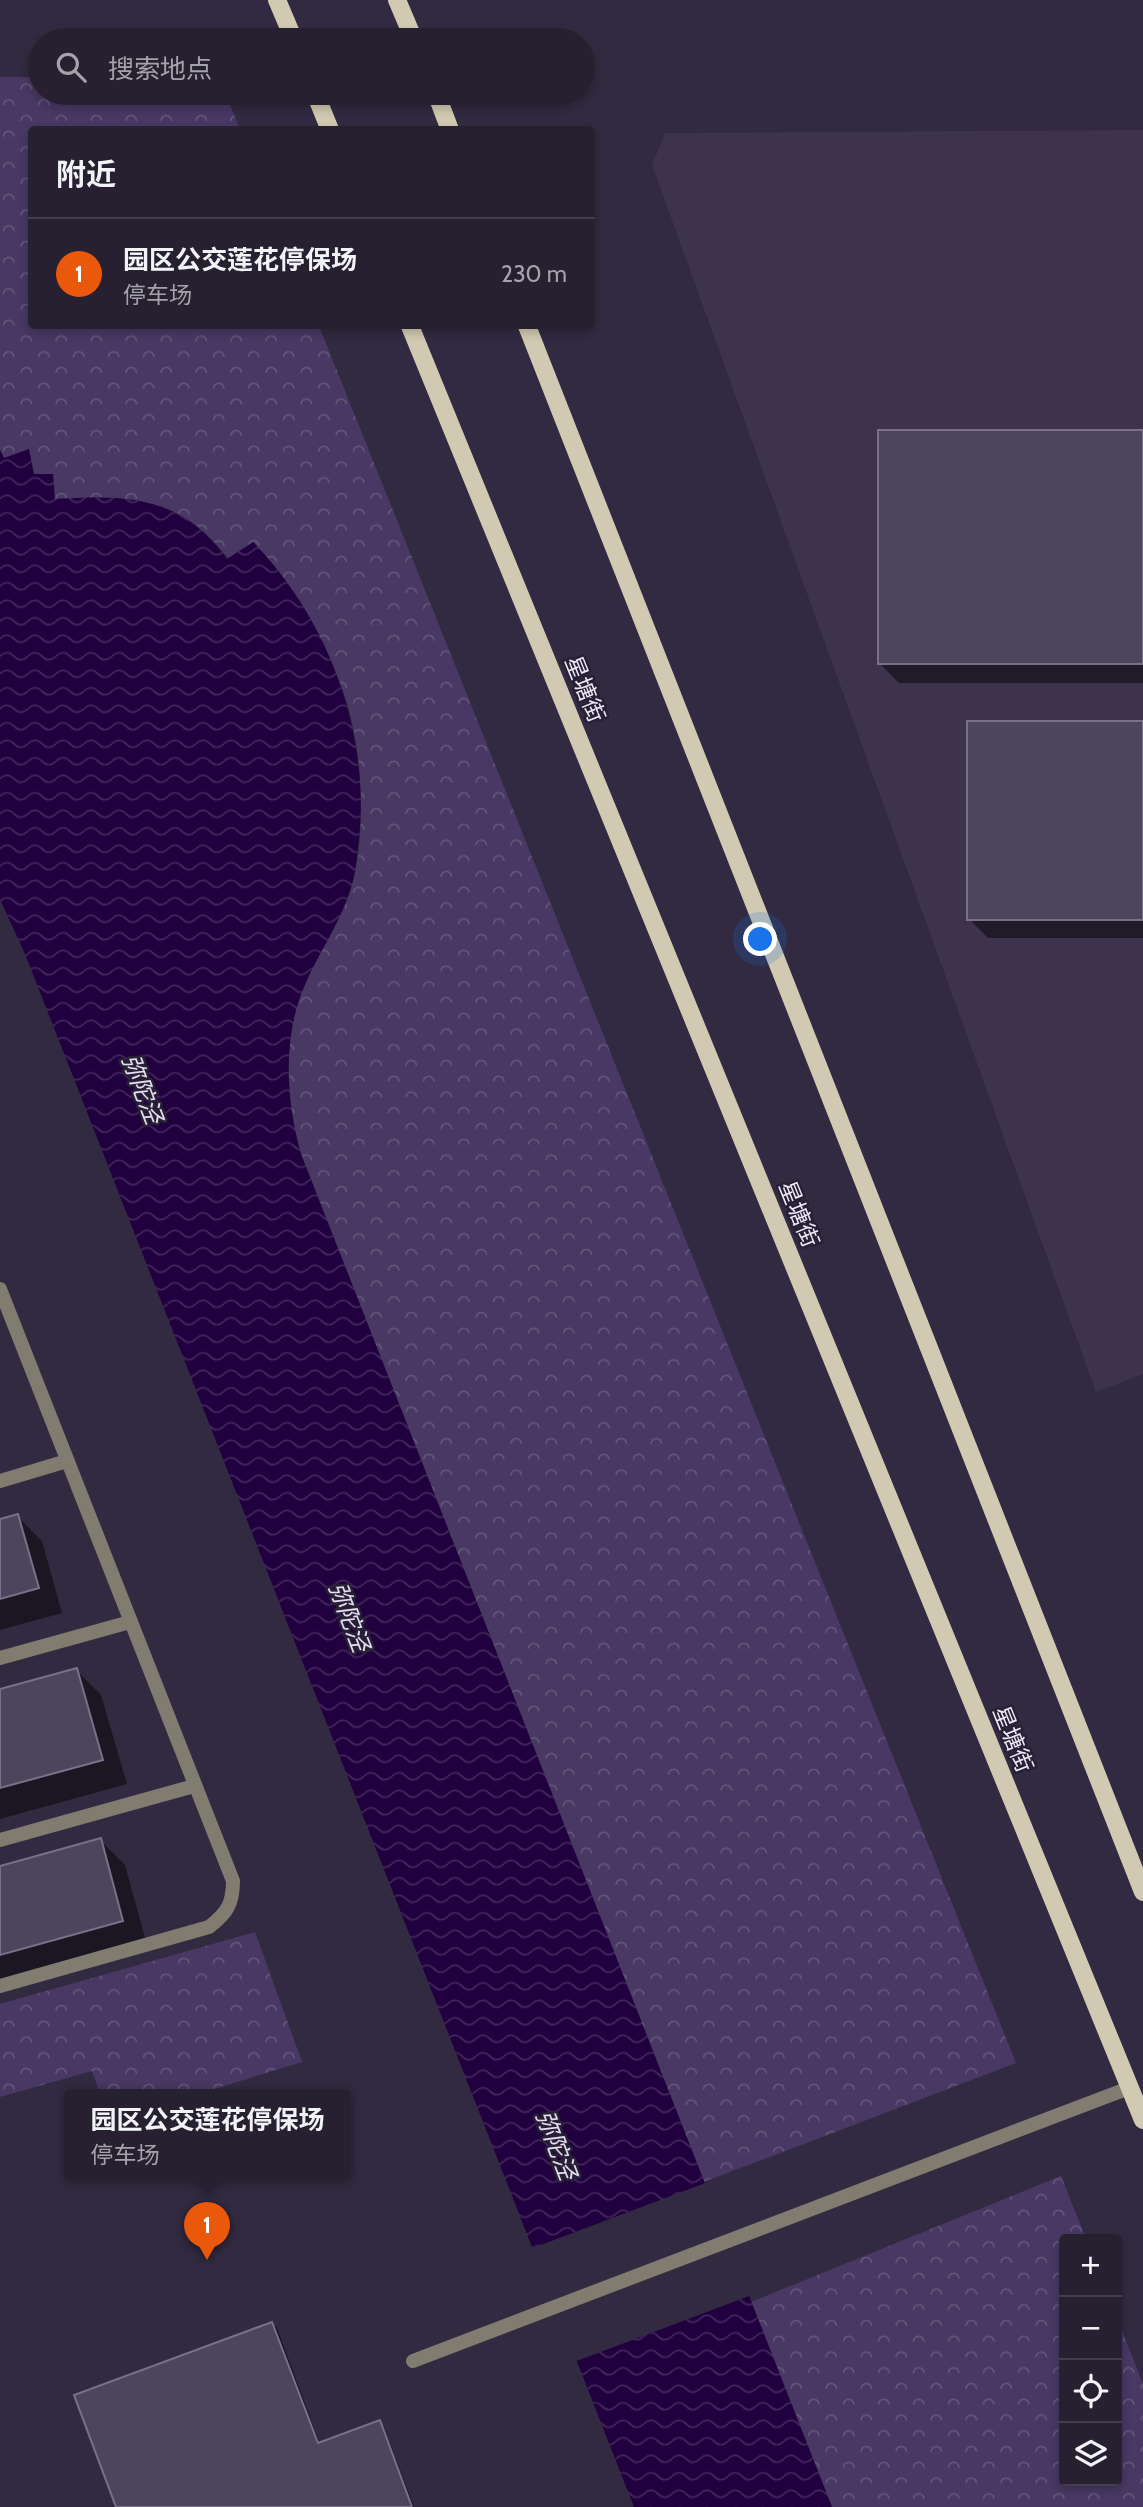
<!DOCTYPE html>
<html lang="zh">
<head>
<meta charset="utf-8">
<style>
	:root { --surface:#262030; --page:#2e2838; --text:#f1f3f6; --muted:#a4a3ab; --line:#423e4c; --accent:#ea580c }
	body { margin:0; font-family:Cabin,"Noto Sans SC",sans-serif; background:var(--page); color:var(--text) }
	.controls { position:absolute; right:21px; bottom:21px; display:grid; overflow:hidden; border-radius:7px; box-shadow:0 4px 10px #0003 }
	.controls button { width:63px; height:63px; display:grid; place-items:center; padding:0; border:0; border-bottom:2px solid var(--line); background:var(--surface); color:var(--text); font:35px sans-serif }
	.you { position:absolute; left:761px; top:940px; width:24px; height:24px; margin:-18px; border:5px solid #fff; border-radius:50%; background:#1a73e8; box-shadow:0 0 0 10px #1a73e833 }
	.badge { display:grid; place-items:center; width:46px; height:46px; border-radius:50%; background:var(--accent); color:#fff; font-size:23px; font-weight:700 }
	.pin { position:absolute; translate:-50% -58px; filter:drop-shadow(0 2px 4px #0008) }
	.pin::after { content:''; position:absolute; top:37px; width:24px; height:21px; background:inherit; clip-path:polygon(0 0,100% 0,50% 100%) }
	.popup { position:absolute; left:64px; top:2089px; width:287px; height:91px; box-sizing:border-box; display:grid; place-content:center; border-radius:7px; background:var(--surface); filter:drop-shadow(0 2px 5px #0005); font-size:23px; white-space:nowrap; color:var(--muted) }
	.popup b { font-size:26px; color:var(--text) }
	.popup::after { content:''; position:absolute; left:50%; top:100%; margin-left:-14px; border:14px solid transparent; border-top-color:var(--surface) }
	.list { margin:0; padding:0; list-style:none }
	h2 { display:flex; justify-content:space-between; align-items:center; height:91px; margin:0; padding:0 28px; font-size:30px }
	h2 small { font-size:23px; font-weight:400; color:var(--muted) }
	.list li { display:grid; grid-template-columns:46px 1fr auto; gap:21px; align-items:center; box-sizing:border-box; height:112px; padding:0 28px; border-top:2px solid var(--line) }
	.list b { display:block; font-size:26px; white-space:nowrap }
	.list p { margin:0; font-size:23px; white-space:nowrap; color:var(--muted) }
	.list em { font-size:23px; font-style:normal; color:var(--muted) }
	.icon { flex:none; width:38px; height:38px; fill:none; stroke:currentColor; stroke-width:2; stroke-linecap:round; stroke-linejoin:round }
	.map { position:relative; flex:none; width:1143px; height:2507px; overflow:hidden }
	.search { position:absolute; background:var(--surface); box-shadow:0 4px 10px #0003; left:28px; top:28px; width:567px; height:77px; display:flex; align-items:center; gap:18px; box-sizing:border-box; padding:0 24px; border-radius:38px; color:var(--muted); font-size:26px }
	.panel { position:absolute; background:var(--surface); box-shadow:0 4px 10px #0003; left:28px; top:126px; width:567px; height:203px; border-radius:7px }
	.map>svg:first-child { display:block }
	.built { fill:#3d334d }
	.forest { fill:url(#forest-crowns) }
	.water { fill:url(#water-waves) }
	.pier { fill:#322a40 }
	.shadow { fill:#0007 }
	.building { fill:#4d455c; stroke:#79718a; stroke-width:2 }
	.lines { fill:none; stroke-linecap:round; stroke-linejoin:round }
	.lane { stroke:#807c70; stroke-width:14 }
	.street { stroke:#807c70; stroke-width:14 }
	.primary { stroke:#d1c9b1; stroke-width:18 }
	.labels { text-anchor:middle; stroke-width:5; stroke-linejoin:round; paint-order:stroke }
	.street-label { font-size:23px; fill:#eeeaf8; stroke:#282035 }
	.water-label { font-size:24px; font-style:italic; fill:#e4def2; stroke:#282035 }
</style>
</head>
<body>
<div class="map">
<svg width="1143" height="2507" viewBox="0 0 1143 2507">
	<defs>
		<pattern id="forest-crowns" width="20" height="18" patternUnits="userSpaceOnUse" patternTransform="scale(1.75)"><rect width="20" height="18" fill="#483863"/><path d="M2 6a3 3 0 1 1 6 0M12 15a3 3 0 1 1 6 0" fill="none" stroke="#63557a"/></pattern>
		<pattern id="water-waves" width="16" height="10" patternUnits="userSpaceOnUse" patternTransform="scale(1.75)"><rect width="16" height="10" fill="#20003e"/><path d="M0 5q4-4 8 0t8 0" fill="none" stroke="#41255b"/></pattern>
	</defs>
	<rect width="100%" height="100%" fill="#322a40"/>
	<!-- built -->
	<path class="built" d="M1143,130V1374L1096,1392L652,165L665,133Z"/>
	<!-- forest -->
	<path class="forest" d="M0,77H40V93H225L240,129L32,130V326H319L1016,2063L704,2182L301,1154C288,1107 284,1057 296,1008C307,966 338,930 351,888C369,832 363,716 331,666C316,643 274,608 254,587C237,569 222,549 204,532C161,493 108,496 54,499L34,474L4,458L0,450Z
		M255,1932L302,2062L198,2094H100L92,2071L0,2097V2004Z
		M1061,2176L1086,2239H1064V2481H1117V2318L1143,2384V2507H832L751,2302Z"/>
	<!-- water -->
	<path class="water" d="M29,449L34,474H53L55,499C126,495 181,495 227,559L253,542C328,619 370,731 359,839C357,856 356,874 350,891C339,925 318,954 304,987C282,1039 286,1102 301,1154L832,2507H634L25,954L0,899V450L4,458Z"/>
	<!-- pier -->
	<path class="pier" d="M708,2182L752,2295L574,2362L530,2249Z"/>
	<!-- shadow -->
	<path class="shadow" d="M1143,432V683H899L880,664Z
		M1143,722V938H988L969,919Z
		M17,1516L42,1541L62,1613L0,1630V1521Z
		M76,1670L101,1695L127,1784L0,1819V1691Z
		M100,1840L125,1865L147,1945L0,1986V1868Z
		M272,2324L277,2328L320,2444L379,2422L384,2427L414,2507H118Z"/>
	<!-- building -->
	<path class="building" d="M878,430H1143V664H878Z
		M967,721H1143V920H967Z
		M18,1514L39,1588L0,1599V1519Z
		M77,1668L103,1760L0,1788V1689Z
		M101,1838L123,1921L0,1955V1866Z
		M272,2322L318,2443L380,2420L412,2507H116L74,2395Z"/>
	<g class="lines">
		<!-- lane -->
		<path class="lane" d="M0,1481L67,1461
			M0,1658L130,1622
			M0,1840L194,1786
			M413,2361L1129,2088"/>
		<!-- street -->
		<path class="street" d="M0,1289L233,1881C233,1904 227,1913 209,1927L0,1986"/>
		<!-- primary -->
		<path class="primary" d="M277,0L294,40
			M397,0L414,40
			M315,93L330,130
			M436,93L450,130
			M410,326L1143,2120
			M527,326L1143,1892"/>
	</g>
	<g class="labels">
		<!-- street labels -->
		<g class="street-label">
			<text transform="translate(585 689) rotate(68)" y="8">星塘街</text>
			<text transform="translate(799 1214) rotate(68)" y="8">星塘街</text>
			<text transform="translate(1013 1739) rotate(68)" y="8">星塘街</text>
		</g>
		<!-- water labels -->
		<g class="water-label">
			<text transform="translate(142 1089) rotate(69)" y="8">弥陀泾</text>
			<text transform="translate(349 1617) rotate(69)" y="8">弥陀泾</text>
			<text transform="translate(556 2145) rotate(69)" y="8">弥陀泾</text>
		</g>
	</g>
</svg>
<div class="controls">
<button>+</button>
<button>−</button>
<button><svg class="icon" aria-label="locate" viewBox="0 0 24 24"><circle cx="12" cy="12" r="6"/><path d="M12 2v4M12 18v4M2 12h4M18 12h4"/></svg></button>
<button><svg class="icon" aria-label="layers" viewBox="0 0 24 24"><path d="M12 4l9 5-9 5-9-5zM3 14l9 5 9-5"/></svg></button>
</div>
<div class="you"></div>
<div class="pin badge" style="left:207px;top:2260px">1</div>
<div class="popup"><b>园区公交莲花停保场</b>停车场</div>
<div class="search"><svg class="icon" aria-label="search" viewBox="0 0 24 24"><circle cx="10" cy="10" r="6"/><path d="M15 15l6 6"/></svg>搜索地点</div>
<section class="panel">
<h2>附近<small></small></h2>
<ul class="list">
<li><span class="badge">1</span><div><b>园区公交莲花停保场</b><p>停车场</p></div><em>230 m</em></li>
</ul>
</section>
</div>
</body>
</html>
